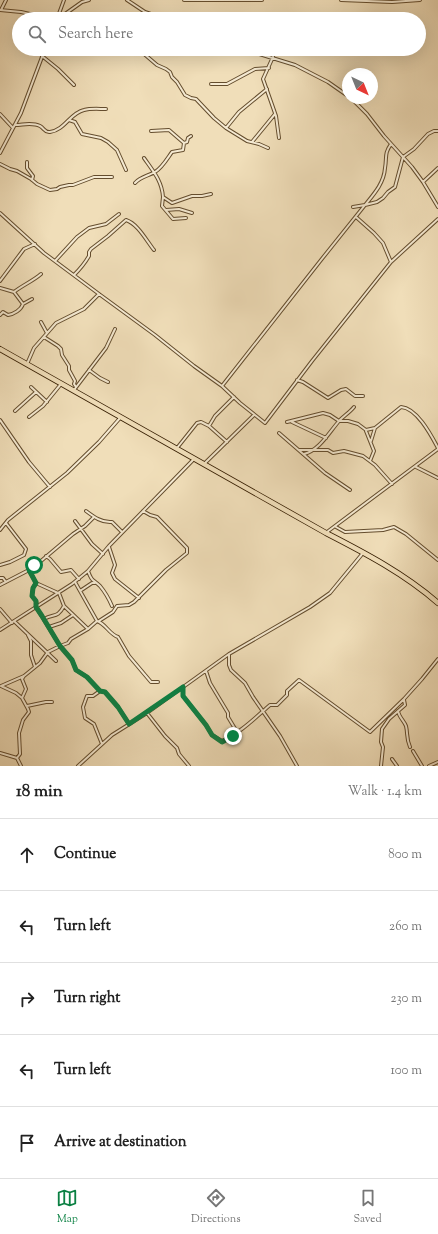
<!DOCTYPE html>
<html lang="en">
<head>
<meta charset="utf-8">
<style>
	:root { --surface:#fff; --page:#f2f2f2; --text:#222; --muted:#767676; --line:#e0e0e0; --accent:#0b8043 }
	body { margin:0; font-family:"Sorts Mill Goudy",serif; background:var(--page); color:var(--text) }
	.compass { position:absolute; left:342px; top:68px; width:36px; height:36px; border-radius:50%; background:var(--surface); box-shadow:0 4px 16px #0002; rotate:137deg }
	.stop { position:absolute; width:12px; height:12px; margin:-9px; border:3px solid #0b8043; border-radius:50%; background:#fff }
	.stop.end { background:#0b8043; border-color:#fff; box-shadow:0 1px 4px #0008 }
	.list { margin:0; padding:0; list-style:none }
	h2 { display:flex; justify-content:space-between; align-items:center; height:52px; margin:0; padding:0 16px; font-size:17px }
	h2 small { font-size:13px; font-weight:400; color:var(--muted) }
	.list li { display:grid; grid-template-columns:26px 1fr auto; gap:12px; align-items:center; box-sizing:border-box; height:72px; padding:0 16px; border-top:1px solid var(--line) }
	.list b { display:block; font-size:15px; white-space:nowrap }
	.list em { font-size:13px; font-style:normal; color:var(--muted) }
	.icon { flex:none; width:22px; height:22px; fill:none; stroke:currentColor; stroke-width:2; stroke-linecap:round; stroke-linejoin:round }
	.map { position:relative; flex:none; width:438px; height:766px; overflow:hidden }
	.search { position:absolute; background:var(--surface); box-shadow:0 4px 16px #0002; left:12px; right:12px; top:12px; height:44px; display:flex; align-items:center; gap:10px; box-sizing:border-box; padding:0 14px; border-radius:22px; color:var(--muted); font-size:15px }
	.sheet { height:412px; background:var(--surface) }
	nav { display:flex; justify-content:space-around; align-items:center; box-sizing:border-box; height:56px; border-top:1px solid var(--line); background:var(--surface); font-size:11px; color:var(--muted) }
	nav a { display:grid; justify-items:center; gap:2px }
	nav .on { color:var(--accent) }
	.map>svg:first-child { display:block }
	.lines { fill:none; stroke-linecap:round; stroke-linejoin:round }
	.minor-casing { stroke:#644d2e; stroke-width:4 }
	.trunk-casing { stroke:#351d00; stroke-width:6 }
	.minor { stroke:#f5ead2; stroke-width:2 }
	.trunk { stroke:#f0deb9; stroke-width:4.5 }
	.route { stroke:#0b8043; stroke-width:5 }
</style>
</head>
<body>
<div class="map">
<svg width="438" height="766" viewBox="0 0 438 766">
	<rect width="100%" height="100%" fill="#f0deb9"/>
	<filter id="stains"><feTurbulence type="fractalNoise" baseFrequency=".005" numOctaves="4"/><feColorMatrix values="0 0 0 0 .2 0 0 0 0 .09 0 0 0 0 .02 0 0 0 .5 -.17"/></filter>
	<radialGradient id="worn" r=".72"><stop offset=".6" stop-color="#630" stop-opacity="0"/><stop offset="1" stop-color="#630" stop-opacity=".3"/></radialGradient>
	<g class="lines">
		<!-- minor casing -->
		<g class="minor-casing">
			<path id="minor" d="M127,0L145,12L165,19
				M184,0H262
				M341,0L392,2L420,0
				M0,10L21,12L52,19
				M1,10L6,0
				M57,19L64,0
				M58,19L82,2L89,0
				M243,49L295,65L328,82L348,96
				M143,53L157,65L166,69L170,72L172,77L177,82L185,95L191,98L196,99L214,118L226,128L247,141L259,144L268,148
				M42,56L58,69L74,85
				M273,57L263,79L276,116L279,138
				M211,84H227L255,69L269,68
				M351,98L367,114L384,136L412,167L423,182L438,207
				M0,114L13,128
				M69,120L75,122L82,134L101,138L108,142L117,150L126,170
				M15,125C23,125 32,122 40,126C44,128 45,133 50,132C65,130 70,113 84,110C91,108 99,109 106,109
				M226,128L239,112L267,89
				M151,131L169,130L184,143L187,142L188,138L191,136
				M252,142L275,114
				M0,153L21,113L45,49
				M144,158C153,171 162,181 163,197L172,203L192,196H202L211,194
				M27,162V168L33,176L32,180
				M0,164L10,169L17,171L31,179L37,184L50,190L57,189L60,187L69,185H73L94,177H112
				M423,182L438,168
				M135,183C140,177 148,176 155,172C162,168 167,159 172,152L183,150L184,143
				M163,197L162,206L173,219L186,218
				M353,207L365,205C374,194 384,183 385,168C387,157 384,154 391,144
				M166,210L179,209L192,213
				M0,213L44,253L99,294L155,335L194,366L222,386L240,403L265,423L312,361L391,262L438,219
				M356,217L374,233L383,243L391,262
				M55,261L77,237L89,228L106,224L119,214
				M74,275C80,269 85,263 89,256V252L91,249L108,236L126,220C138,224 146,240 154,250
				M0,281L24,249L35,244
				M0,288L14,292C23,285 33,281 41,274
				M14,292L23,304L32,299
				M0,315L3,312L8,315C14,314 21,310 23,304
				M41,322L47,333
				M44,337L58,346L61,349L62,355L69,366V370L75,381L74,384L76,387
				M27,364L34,348L56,323L84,309L99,294
				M89,370L100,378L108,382
				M297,380L303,382L328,398L341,390L346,389L355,396H363
				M222,386L321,260L365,205L377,202L383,198L388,192L395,187L403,157L414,149L428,134L434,131H438
				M31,387L47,402
				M74,390L106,348L115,329
				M15,411L36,392
				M29,417L43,406L61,384
				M0,420L29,462L50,487
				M287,422L323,413L330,415L339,421H348L358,424L366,430L375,428
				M292,422L326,438
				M209,426L227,442
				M366,431L374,451L370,461
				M279,433L325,473L350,490
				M371,441L375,428L401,407C417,408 431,435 438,448
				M177,448L197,423L201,422L209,426L215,416L234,397
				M299,450H328L333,453L344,451L363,456L375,465L392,484
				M304,454C320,450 329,432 340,420C344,416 350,412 354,407
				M205,463L254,415
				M416,467L438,478
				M86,511C94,517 102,523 112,522L122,532
				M75,521L92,544L103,554
				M336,527L345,532L383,530L394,527L406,534L438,560
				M0,530L8,520L67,473L99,442L120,418
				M327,532L438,449
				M109,547L115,565L112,573L115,579L139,598
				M46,556L50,559L61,572L71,570L79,579
				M0,565L10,562L24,555L26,549L6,523
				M29,570L36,583L58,593
				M88,571C92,582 93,579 100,586C105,592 109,599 112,606
				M0,578H3L6,582
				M75,582L97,621C106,624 109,634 118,637L129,656L151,682H158
				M36,583L33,588L32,596L36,601L37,606
				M0,585L29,570L41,561L73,534L85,526L94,517
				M80,591L92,583H95
				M59,593L64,606L88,629
				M36,607L60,646L72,660L76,670L87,677L100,691L105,692L118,707L129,724
				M0,609L12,623
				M44,619C54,613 57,619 64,606
				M14,621L56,661
				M99,621L113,612L117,606L129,605L134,602L166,570L187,553V548L157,517L150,515L143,511
				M49,627L61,623L73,615
				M0,630L72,584L88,571L109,546L194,459
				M28,635L31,641V655L35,667
				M229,654V665L231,670L245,683L253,697L280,736L297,766
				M206,671L210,683L228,713V717L237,732
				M1,686L24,676L40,663L48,652L60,646L68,643L71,639L88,629L97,621
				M1,686L16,693L22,698L28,709L29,712L23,720L19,733L20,754L17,758
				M183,687V696L206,725L212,735L222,741C240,733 255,718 270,705H277L287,695V691L299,680L370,732L404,699L422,679L438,659
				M100,691L93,696H87L83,707L85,718L94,724L102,744
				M22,698L26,689L22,679L24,676
				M27,706L46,702H52
				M398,711C399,717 404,721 406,726C408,734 406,738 410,747
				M147,713L165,736L177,748L179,754L189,766
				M413,751L422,766
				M0,753L17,758L21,766
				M392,759L397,766
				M78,766L112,735L147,713L229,654L310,607L330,593L363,553
				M381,766L383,747L381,742L382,729L389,719L405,705L404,700
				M429,766L438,762"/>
		</g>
		<!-- trunk casing -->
		<g class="trunk-casing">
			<path id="trunk" d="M0,349L326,533C365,553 405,574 438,603"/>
		</g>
		<!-- minor -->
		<use href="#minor" class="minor"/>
		<!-- trunk -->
		<use href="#trunk" class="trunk"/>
	</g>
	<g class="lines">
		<!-- route -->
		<path class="route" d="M34,565L29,570L36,583L33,588L32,596L36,601V607L42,616L60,646L72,660L76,670L87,677L100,691L105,692L118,707L129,724L183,687V696L206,725L212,735L222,742L233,736"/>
	</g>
	<rect width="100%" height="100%" filter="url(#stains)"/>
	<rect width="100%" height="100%" fill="url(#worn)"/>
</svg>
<svg class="compass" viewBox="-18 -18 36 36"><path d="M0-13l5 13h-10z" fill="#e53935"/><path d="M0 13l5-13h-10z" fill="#767676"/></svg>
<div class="stop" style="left:34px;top:565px"></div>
<div class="stop end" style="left:233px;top:736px"></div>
<div class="search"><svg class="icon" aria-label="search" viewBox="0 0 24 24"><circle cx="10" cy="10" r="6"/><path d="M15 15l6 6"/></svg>Search here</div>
</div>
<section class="sheet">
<h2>18 min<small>Walk · 1.4 km</small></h2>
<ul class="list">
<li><svg class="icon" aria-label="ahead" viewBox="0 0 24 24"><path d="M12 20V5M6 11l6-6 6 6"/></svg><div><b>Continue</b></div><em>800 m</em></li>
<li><svg class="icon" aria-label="left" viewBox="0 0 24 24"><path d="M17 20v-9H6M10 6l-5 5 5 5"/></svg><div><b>Turn left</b></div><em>260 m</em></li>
<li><svg class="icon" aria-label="right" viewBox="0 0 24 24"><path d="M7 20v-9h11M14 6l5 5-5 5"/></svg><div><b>Turn right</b></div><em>230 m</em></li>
<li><svg class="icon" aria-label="left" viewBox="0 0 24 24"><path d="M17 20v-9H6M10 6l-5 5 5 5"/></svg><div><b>Turn left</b></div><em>100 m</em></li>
<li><svg class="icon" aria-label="arrive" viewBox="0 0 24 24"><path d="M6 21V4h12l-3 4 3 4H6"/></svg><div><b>Arrive at destination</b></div></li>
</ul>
</section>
<nav>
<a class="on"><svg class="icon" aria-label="map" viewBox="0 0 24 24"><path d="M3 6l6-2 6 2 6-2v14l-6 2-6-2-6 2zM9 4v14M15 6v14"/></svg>Map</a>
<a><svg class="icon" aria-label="directions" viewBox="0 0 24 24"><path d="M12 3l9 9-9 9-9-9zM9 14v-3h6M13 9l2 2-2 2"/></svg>Directions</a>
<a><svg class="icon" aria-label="saved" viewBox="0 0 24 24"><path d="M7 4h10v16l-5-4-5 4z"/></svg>Saved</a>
</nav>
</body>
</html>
